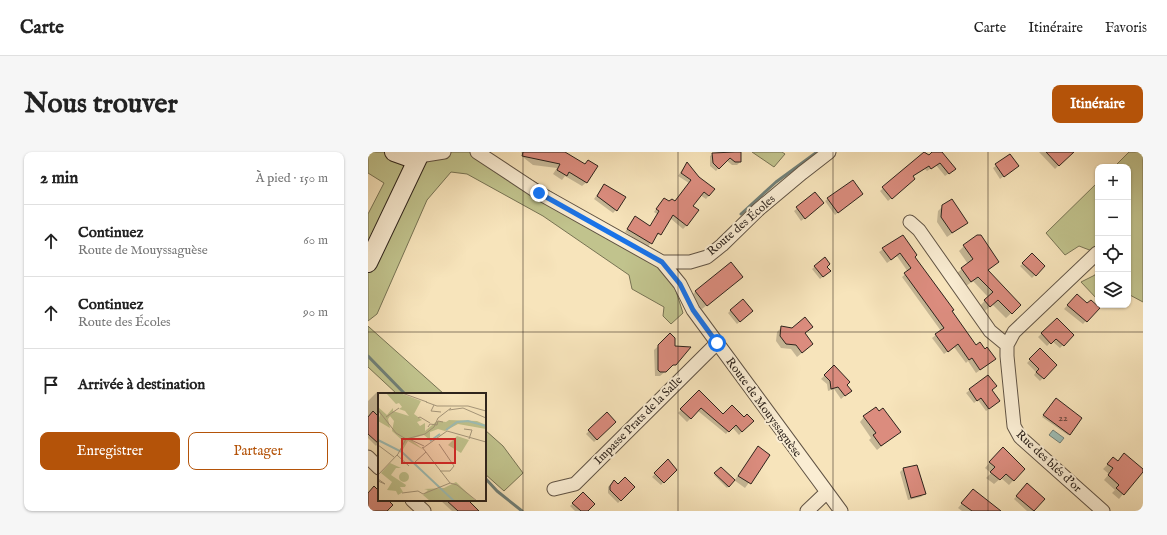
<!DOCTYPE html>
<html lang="fr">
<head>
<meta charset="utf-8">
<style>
	:root { --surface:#fff; --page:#f6f6f6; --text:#222; --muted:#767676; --line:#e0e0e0; --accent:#b45309 }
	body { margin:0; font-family:"IM FELL English",serif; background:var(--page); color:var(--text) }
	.controls { position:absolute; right:12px; top:12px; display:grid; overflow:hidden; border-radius:8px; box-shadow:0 1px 3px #0004 }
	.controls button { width:36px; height:36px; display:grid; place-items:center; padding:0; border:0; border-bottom:1px solid var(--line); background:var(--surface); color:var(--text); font:20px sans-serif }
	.stop { position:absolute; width:12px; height:12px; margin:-9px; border:3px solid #1a73e8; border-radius:50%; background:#fff }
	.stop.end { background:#1a73e8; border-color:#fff; box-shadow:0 1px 4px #0008 }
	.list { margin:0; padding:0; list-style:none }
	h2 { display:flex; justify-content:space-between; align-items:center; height:52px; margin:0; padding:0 16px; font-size:17px }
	h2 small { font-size:13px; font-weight:400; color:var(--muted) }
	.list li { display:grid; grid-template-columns:26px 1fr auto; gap:12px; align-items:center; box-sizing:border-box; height:72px; padding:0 16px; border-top:1px solid var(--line) }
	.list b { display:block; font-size:15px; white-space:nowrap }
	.list p { margin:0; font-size:13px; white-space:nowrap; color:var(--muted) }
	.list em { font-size:13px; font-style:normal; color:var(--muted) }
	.actions { display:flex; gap:8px; padding:12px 16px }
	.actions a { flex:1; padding:9px 0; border:1px solid var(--accent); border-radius:8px; text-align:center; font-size:14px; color:var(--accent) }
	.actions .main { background:var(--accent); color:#fff }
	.icon { flex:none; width:22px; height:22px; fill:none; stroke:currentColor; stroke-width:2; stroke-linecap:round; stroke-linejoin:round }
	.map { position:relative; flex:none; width:775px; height:359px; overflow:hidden; border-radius:8px }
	header { display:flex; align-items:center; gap:24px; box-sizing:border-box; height:56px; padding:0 20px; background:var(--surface); border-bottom:1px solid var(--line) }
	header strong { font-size:19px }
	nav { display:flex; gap:22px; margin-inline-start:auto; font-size:14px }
	.intro { display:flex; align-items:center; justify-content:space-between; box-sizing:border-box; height:96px; padding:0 24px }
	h1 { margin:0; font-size:28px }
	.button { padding:10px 18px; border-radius:8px; background:var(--accent); color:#fff; font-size:14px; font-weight:700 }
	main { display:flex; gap:24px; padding:0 24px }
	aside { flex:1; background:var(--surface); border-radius:8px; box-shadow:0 1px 3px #0004 }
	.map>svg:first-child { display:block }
	.green { fill:#c1c38d; stroke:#777354 }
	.water { fill:#9ebeb6; stroke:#718078 }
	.shadow { fill:#0003 }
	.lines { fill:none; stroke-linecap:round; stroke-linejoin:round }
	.stream { stroke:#718078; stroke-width:3 }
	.building { fill:#db8c7e; stroke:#2d231c }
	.street-casing { stroke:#605344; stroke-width:15 }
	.secondary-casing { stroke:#2d231c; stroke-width:20 }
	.street { stroke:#faedd3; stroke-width:13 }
	.secondary { stroke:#faedd3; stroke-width:18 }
	.route { stroke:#1a73e8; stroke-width:5 }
	.grid { fill:none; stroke:#2d231c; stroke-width:1; stroke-opacity:0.55 }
	.labels { text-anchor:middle; stroke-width:4; stroke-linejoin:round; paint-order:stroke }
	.number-label { font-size:10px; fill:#583d34 }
	.street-label { font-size:12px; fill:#2d231c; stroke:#faedd3 }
	.inset-river { fill:none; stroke:#9ebeb6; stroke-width:2 }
	.inset-road { fill:none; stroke:#a6977b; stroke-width:1 }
	.view { fill:#d62828; fill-opacity:0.15; stroke:#d62828; stroke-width:2 }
	.inset-edge { fill:none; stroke:#2d231c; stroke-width:2 }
</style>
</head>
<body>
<header>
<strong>Carte</strong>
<nav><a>Carte</a><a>Itinéraire</a><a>Favoris</a></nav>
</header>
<div class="intro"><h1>Nous trouver</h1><a class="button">Itinéraire</a></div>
<main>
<aside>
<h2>2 min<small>À pied · 150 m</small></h2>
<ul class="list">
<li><svg class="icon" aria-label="ahead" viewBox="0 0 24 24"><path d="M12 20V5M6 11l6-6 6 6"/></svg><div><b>Continuez</b><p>Route de Mouyssaguèse</p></div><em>60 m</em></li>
<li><svg class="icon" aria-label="ahead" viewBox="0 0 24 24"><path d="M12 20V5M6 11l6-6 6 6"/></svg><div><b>Continuez</b><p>Route des Écoles</p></div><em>90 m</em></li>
<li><svg class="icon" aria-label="arrive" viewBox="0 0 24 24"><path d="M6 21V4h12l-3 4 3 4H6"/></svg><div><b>Arrivée à destination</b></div></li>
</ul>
<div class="actions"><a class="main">Enregistrer</a><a>Partager</a></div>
</aside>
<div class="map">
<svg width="775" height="359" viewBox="0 0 775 359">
	<rect width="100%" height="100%" fill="#f7e4bb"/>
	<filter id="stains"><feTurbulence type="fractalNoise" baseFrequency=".005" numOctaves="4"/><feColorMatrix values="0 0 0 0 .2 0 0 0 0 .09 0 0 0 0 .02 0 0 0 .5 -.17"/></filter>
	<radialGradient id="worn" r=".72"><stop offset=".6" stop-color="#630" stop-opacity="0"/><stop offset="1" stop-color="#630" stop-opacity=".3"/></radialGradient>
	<!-- green -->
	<path class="green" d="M0,0H118L299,111L315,161L303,172L295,164L296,155L264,137L261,123L175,64L99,22L83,20L59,48L9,162L0,169V62L16,31L0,21Z
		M384,0H414L417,2L406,15Z
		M761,0H775V150L760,142V15H746Z
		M730,30V106L724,99L711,94L697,103L678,81Z
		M730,116V148L713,130L727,123Z
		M0,174L1,175L76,242H29L0,215Z
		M117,278L135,294L155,321L136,339L117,322Z"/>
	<!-- water -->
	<path class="water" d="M685,278L696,286L692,291L681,283Z"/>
	<!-- shadow -->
	<path class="shadow" d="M153,0H196L216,13L220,9L219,30L214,34L197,24L194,28L185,22L189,16L165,13L156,6Z
		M352,0H372V10L369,13H364L358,8L348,19L342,14V4L345,2Z
		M557,0L561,4L566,0H573L583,20L577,24L568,13L559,19L557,17L544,25L543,30L520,49L512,39Z
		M671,0H704L687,17Z
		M642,3L650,14L632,27L625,16Z
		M316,15L346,38L338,47L332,43L324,54L330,59L318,74L315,77L302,66L292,82L287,84L280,95L257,80L267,66L282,75L289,62L286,60L293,50L296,47L301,50H306L321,31L310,24Z
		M484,30L491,44L467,63L457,49Z
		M236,33L248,58L245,61L226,47Z
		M447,42L452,54L433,69L426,59Z
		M575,54L599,71L579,85L569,70L570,59Z
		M534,85L546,105L583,159L608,194L623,210L608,221L600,209L598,211L586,195L576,202L564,186L573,179L534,125L540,120L529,104L519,111L511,100Z
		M596,94L630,110L619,119L652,153L638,166L624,152L617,159L612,154L620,145L605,129L598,134L589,121L600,112L591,99Z
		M664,103L676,114L664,126L652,114Z
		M457,106L459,122L452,127L444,117Z
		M369,129L334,157L323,144L328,139Z
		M709,143L719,153L730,156L715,172L696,157Z
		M363,158L381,162L369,172L360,161Z
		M689,167L705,183L692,196L684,189L679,194L670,185Z
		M414,175L439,179L436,182L440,196L429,205L423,197L413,196L408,189L409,180Z
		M302,183L311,208L292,224H287L286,198Z
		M672,198L688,213L672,229L666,223L668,220L659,211Z
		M466,214L478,233L479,242L473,247L466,237L460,239L459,232L453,227Z
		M620,224L627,252L618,259L610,248L606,251L598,241Z
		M9,240L12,242L11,290L8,294L0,286V249Z
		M331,240L355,263L384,269L371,283L364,275L358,282L330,259L319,270L310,261Z
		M686,248L701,282L700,283L674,265Z
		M239,261L247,270L226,290L218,282Z
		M511,261L531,280L509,298L501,288L503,286L492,270L496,265Z
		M390,296L401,303L377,336L366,328L359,336L346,323L353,316L366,329Z
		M630,301L656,317L641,333L633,326L626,332L618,326L623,321L617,316Z
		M300,309L307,318L293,333L284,325Z
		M749,310L775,318L751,347L744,341L747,338L736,328L741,322L735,317L741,311Z
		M548,314L556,342L553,345L540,348L532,320L535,317Z
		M243,332L266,335L250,351L240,341V335Z
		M659,332L676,347L665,359H659L646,347Z
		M605,338L630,359H594L590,356Z
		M11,340V348H19L21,359H0V342Z
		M215,341L219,359H207L202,354Z
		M72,348H98L105,359H84Z"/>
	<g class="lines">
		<!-- stream -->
		<path class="stream" d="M373,62L408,30L449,0
			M0,204L37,242
			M117,326L129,339L154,359"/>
	</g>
	<!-- building -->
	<path class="building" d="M155,0H197L217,12L220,8L230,14L219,31L201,20L199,24L189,18L192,12L154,4Z
		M367,0H373V10H367L362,6L351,17L345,11L344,1Z
		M556,0L561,3L564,0H574L588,17L581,22L572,11L563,17L561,14L545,24L547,27L524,47L514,35Z
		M678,0H706L691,14Z
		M642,2L651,14L636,25L627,12Z
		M319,10L331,25L347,37L341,44L336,40L325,54L331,58L319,74L305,63L293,83L290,81L284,92L259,77L267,64L282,74L291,59L288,57L296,46L301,49L304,47L307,49L323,28L313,21Z
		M485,28L495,42L470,61L459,46Z
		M236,32L258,45L249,59L229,44Z
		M447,40L456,51L437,67L428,55Z
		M584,47L600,71L584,81L573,65L574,53Z
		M535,83L549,103L547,105L586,158L584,159L608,193L612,190L617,197L619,195L628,207L612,218L604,206L601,208L590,192L580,200L567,182L576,176L536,121L543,116L532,101L523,108L514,96Z
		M609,83H613L631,110L620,118L653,153L644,162L630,148L622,155L616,148L625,140L610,125L603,130L593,116L605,107L595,93Z
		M664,101L677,114L668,124L654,111Z
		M457,105L462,112L459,115L463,119L455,125L446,114Z
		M363,110L375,125L339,154L327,139Z
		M709,142L719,151L723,148L732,156L719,170L699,153Z
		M375,147L385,159L372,170L362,158Z
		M437,165L445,175L437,181L445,192L434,201L428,193L418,192L412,184L413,174L424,176Z
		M689,166L706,183L696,194L688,187L683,192L673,181Z
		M302,181L307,186V194L323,195L308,213H305L298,220H292L290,218V193Z
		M672,196L689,213L676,227L668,220L671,217L661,207Z
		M466,213L482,230L479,233L484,239L477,244L470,235L463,237L462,229L456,223Z
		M620,223L629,234L624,238L632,249L621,257L613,246L609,249L601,237Z
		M331,238L355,262L364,253L376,265L379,262L386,269L374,280L368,273L361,280L333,256L323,267L312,257Z
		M688,246L714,266L702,283L675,263Z
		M508,255L511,259L515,256L533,280L513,294L505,283L508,281L495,264Z
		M5,259L11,265V292L0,282V265Z
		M239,260L248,270L229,288L220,278Z
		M390,294L402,303L383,332L370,324Z
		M635,295L657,317L646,329L638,322L632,328L622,320L627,315L621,310Z
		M756,301L775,317V320L756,343L748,336L751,333L740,323L745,316L739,312L745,305L750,309Z
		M300,307L309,318L296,331L286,321Z
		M549,313L558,342L543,346L535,316Z
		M353,315L367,328L361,335L346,321Z
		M257,325L267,335L253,349L242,338V334L246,328L250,332Z
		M659,331L677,347L666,359L648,344Z
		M6,334L11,339V348H20L25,353L19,359H4L0,355V341Z
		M605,337L633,359H604L593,351Z
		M215,340L227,352L220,359H213L204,351Z
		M78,348H100L111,359H90Z"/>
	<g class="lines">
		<!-- street casing -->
		<g class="street-casing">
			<path id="street" d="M109,0L171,41L294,110H322L339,105L354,93L391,57L434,21L461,0
				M51,4L76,0
				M542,70L551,78L622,179L639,193
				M729,101L646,180L639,193V204L646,274L652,285L735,359
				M294,110L312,132L325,158L473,359
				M0,305L11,316
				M186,337L207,332L349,191
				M44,348L56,359
				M439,359L459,340"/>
		</g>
		<!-- secondary casing -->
		<g class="secondary-casing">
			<path id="secondary" d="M0,111L51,4L40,5L26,0"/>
		</g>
		<!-- street -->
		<use href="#street" class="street"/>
		<!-- secondary -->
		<use href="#secondary" class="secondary"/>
	</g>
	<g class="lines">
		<!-- route -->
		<path class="route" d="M171,41L294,110L312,132L325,158L349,191"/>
	</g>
	<!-- grid -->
	<path class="grid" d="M155,0V359M310,0V359M465,0V359M620,0V359M0,180H775"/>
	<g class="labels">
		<!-- number labels -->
		<g class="number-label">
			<text x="695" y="269">22</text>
		</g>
		<!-- street labels -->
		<g class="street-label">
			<text transform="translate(373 73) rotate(-41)" y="4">Route des Écoles</text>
			<text transform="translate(396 255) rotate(54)" y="4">Route de Mouyssaguèse</text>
			<text transform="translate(270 268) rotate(-45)" y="4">Impasse Prats de la Salle</text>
			<text transform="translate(681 309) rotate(43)" y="4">Rue des blés d'or</text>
		</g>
	</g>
	<!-- overview -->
	<g transform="translate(10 241)">
		<rect width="108" height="108" fill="#f7e4bb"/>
		<path d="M8,0H22L43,8L36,21L44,27L39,29L42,33L47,30V38L59,28L68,29L71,27L99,28L108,32V36L80,31L67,38L60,36L52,39V47L46,42L32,46L46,57L30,48L24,58L34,69L23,59L25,48L14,38L16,28L12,23L10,26L12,35L0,28L2,22L0,14L9,22L15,15V18L31,23L27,18L21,16L24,14L21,10L18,11ZM79,43L91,47L83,60L70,52ZM12,70L23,75H18L13,82L28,92L27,94H22L25,99L20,102L18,98L9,97L14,89L3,80ZM21 84a5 5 0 1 1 10 0a5 5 0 1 1-10 0ZM78,89L98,108H52L45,102L50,97L46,96L66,95Z" fill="#c1c38d"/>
		<path class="inset-river" d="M68,37L79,29L90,28L108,33M0,47L24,59L76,108M52,48L62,41"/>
		<path class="inset-road" d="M24,0L49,9M48,9L59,13H90L108,18M56,12L53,18L63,19M0,17L18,40L28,46M71,17L85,15L108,25M8,24L21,15M40,25L42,24L52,30M50,34L52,31L59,32L60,28L65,29M86,36L94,37L91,46M28,46L47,41L56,34L60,25L73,15M31,46L46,53M61,51L76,73L72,78H62M0,52L16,64M44,54L72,90M45,55L69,38L108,49M19,62L31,73M37,69L48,59M0,82L20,61L28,46M0,86L7,91L0,88M72,90L79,92L99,108M24,100L40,98L45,101L72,90"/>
		<path class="view" d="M24,46H77V70H24Z"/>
		<rect width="108" height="108" class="inset-edge"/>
	</g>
	<rect width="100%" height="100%" filter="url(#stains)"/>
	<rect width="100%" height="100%" fill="url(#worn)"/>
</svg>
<div class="controls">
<button>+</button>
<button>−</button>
<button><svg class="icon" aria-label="locate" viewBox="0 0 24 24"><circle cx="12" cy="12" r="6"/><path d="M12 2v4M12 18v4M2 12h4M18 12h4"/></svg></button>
<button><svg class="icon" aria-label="layers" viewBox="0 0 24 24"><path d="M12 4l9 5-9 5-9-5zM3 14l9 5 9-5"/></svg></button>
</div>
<div class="stop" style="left:349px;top:191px"></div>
<div class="stop end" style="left:171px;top:41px"></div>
</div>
</main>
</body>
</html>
